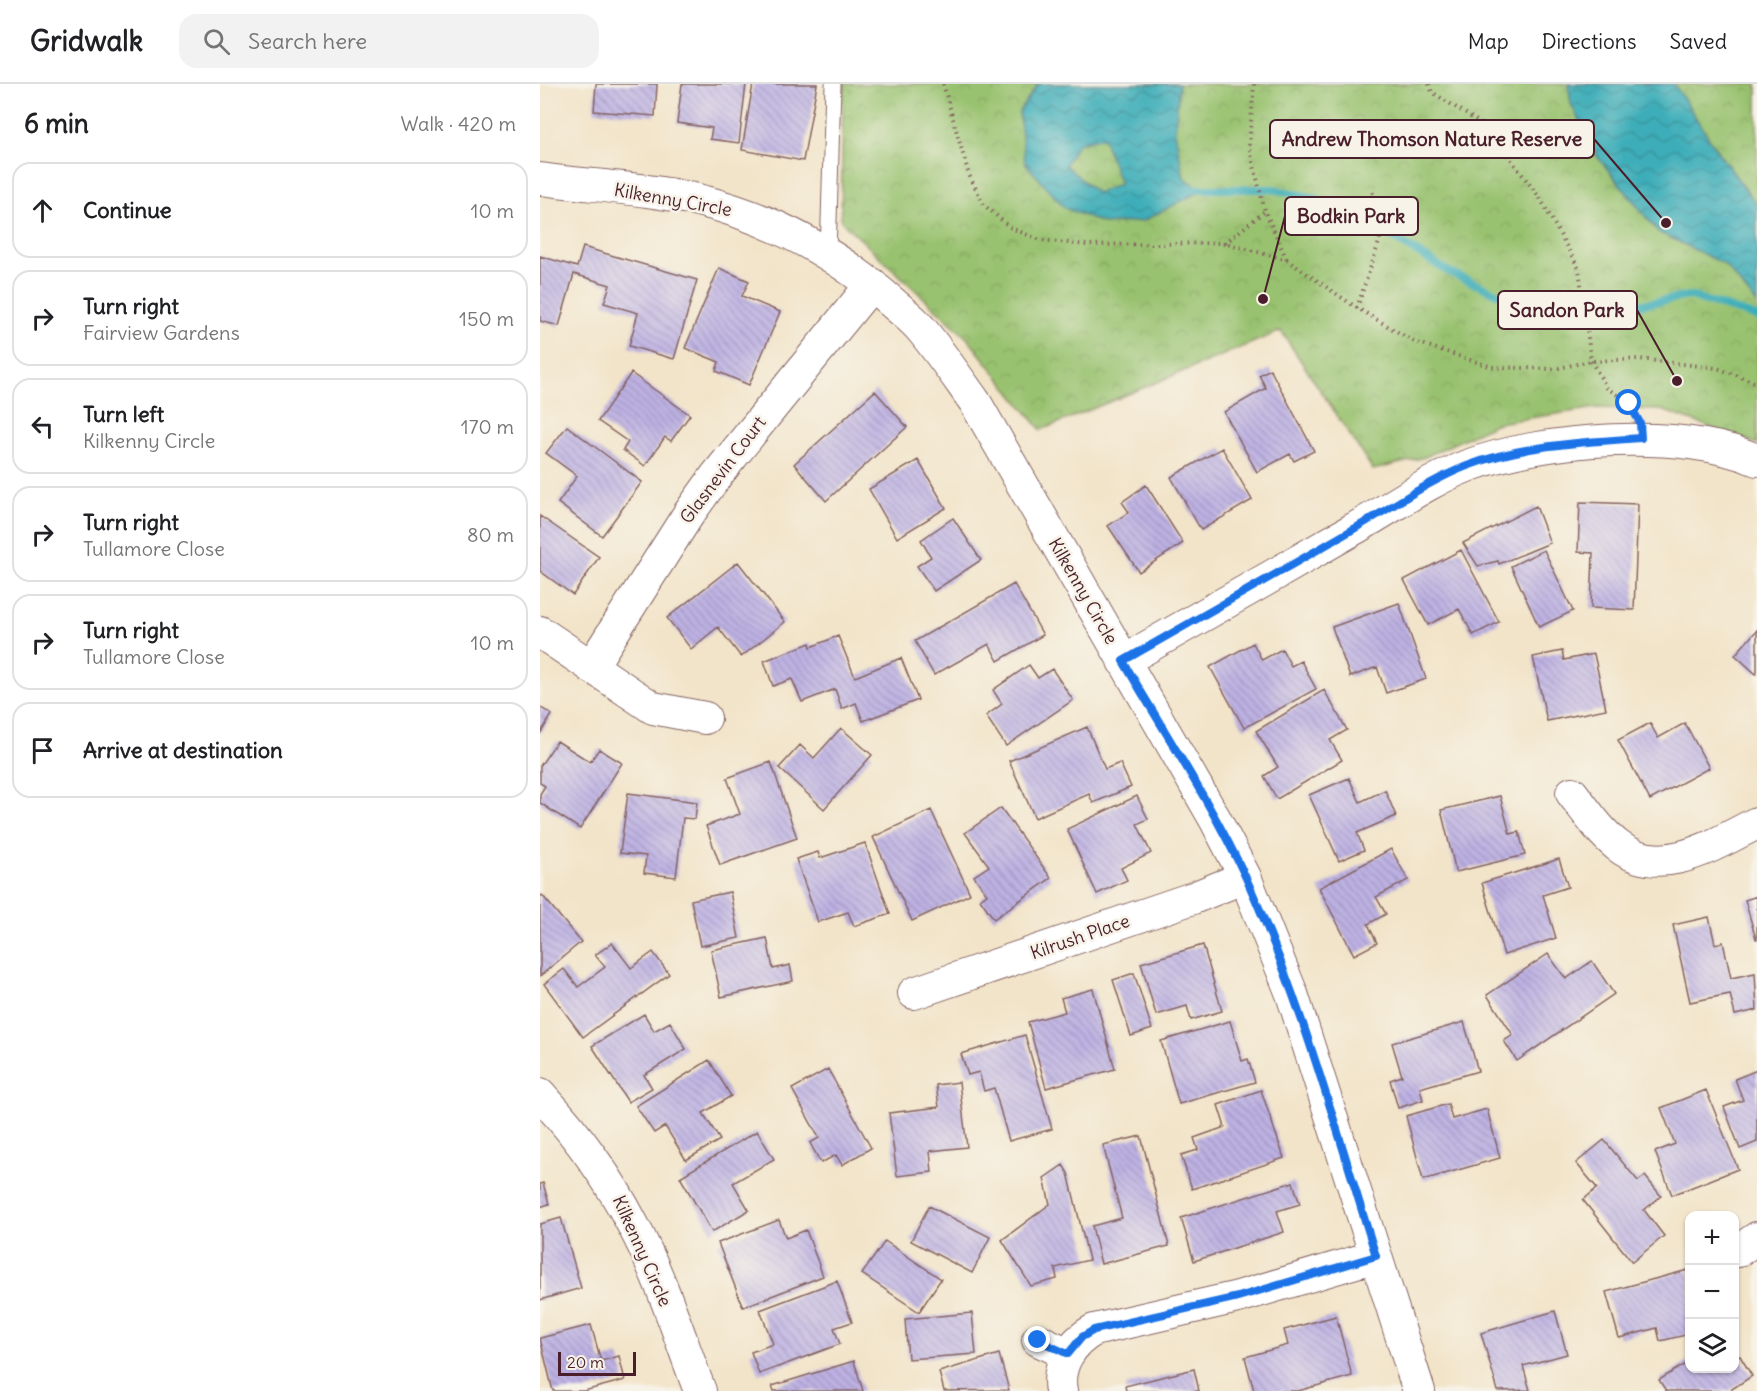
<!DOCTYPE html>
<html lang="en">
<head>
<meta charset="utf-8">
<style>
	:root { --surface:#fff; --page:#f2f2f2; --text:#202124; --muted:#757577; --line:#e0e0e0 }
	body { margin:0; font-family:Delius,sans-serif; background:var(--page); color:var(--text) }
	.controls { position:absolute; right:18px; bottom:18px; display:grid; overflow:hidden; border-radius:12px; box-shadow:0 2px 4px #0004 }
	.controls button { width:54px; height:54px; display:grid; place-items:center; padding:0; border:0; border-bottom:2px solid var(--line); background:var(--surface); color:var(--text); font:30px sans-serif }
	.scale { position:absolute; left:18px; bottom:15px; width:78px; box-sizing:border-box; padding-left:6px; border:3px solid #4a1f2b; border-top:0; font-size:16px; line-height:21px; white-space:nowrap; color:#4a1f2b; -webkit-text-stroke:4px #f7f3e8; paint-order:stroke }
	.stop { position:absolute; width:18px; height:18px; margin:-14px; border:4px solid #1a73e8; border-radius:50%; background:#fff }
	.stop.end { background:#1a73e8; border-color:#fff; box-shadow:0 2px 6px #0008 }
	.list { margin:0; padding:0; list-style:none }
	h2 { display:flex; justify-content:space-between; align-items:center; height:78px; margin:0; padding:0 24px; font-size:26px }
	h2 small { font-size:20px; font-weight:400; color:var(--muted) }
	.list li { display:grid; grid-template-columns:39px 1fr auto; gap:18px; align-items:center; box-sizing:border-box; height:96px; margin:0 12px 12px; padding:0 12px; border:2px solid var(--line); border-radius:18px }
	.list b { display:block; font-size:22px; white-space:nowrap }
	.list p { margin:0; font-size:20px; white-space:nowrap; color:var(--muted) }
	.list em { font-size:20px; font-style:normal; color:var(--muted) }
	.icon { flex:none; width:33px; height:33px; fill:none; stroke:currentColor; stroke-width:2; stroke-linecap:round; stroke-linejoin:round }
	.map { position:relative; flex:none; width:1217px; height:1307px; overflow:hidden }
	header { display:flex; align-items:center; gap:36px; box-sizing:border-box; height:84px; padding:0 30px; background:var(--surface); border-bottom:2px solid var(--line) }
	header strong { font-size:28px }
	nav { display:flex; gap:33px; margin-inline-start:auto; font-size:21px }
	.search { width:420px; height:54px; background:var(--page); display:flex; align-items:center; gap:15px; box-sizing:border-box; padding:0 21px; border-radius:18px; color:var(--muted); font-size:22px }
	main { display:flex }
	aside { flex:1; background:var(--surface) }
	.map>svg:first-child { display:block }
	.park { fill:url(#park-crowns); stroke:#72704d; stroke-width:1.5 }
	.water { fill:url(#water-waves); stroke:#446672; stroke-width:1.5; fill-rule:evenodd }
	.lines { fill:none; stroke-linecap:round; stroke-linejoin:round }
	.stream { stroke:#3eaeb9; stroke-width:8 }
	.building { fill:url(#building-back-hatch) }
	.service-casing { stroke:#856462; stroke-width:17 }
	.minor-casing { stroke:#856462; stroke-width:34 }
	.path { stroke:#856462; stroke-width:4; stroke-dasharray:1.5 4.5; stroke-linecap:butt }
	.service { stroke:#fff; stroke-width:15 }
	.minor { stroke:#fff; stroke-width:32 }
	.route { stroke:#1a73e8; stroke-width:8 }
	.labels { text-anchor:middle; stroke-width:5; stroke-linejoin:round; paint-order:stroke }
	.street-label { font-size:18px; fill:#4a1f2b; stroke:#f7f3e8 }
	.leader { fill:none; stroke:#4a1f2b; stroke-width:2 }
	.callout-dot { fill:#4a1f2b; stroke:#f7f3e8; stroke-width:2 }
	.callout { fill:#f7f3e8; stroke:#4a1f2b; stroke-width:2 }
	.callout-label { font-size:20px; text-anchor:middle; font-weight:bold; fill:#4a1f2b }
</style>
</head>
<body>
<header>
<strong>Gridwalk</strong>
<div class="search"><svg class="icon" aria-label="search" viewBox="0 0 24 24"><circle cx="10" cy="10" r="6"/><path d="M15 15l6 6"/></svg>Search here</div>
<nav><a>Map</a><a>Directions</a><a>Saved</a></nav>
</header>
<main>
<aside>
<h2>6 min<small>Walk · 420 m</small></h2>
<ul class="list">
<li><svg class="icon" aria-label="ahead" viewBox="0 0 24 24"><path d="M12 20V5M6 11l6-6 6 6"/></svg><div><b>Continue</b></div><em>10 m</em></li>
<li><svg class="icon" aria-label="right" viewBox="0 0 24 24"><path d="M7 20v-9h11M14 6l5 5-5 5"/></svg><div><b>Turn right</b><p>Fairview Gardens</p></div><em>150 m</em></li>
<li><svg class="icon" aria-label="left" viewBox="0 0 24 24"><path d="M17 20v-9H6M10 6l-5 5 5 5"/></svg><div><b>Turn left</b><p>Kilkenny Circle</p></div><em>170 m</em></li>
<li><svg class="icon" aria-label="right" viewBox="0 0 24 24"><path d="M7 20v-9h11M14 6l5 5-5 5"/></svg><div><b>Turn right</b><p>Tullamore Close</p></div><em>80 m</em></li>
<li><svg class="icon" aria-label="right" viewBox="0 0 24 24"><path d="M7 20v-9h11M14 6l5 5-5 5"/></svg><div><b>Turn right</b><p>Tullamore Close</p></div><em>10 m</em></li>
<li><svg class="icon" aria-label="arrive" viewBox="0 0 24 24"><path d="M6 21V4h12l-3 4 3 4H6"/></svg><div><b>Arrive at destination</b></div></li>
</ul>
</aside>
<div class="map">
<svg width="1217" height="1307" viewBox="0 0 1217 1307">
	<defs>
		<pattern id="park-crowns" width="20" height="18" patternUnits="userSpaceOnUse" patternTransform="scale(1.5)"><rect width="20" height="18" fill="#99c26f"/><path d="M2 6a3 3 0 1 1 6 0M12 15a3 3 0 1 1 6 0" fill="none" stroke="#85a660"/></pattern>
		<pattern id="water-waves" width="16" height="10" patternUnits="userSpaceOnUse" patternTransform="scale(1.5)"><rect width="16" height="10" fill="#3eaeb9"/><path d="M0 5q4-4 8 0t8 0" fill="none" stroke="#368d97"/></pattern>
		<pattern id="building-back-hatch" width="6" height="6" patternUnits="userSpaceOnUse" patternTransform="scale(1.5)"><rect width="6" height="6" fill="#beb2e4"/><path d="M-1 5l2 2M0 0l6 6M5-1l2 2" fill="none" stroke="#9c90b9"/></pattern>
	</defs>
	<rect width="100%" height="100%" fill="#f7f3e8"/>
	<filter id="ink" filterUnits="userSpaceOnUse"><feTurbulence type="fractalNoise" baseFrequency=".0167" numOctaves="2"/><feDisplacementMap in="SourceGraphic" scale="12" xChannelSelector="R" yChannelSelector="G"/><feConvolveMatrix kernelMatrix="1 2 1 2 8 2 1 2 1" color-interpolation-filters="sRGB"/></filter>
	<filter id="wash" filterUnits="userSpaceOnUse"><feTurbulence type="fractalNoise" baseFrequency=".008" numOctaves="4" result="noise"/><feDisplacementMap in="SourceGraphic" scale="24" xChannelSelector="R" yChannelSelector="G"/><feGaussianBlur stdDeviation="1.35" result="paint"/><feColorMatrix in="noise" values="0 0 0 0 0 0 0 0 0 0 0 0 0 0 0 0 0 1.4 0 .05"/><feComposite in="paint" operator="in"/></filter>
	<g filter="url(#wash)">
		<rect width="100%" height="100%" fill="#f2e4c9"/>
		<!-- park -->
		<path class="park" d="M303,0H1217V360L1122,326L1056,324L957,339L885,373L833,386L741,247L501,346L427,254L301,137Z"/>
		<!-- water -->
		<path class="water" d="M498,0H639L635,48L644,94L663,106L603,137L565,140L525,124L485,79L479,28ZM563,53L580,100L557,109L525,81L538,59Z
			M1028,0H1134L1178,68L1217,121V220L1184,180L1118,148L1057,72L1031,20Z"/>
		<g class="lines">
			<!-- stream -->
			<path class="stream" d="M654,105H733L774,114L837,144L909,188L992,225L1097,221L1150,212L1217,233"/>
		</g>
		<g id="blocks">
			<!-- building -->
			<path class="building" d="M56,0H117L115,32L54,27Z
				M142,0H206L199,59L170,55L172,44L137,39Z
				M213,0H277L263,77L202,66Z
				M43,163L157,196L134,275L89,262L98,229L64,219L70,201L34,190L19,242L0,237V172L37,183Z
				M179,184L209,197L202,212L240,228L209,301L176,287L179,278L145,264Z
				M730,285L774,367L754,377L750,370L717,388L684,328L726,304L719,291Z
				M91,289L150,331L131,357L125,353L105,382L83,366L88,358L58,337Z
				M335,307L367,343L286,417L254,380Z
				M27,342L102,398L62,452L18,419L37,392L6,369Z
				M682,364L712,416L661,446L631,393Z
				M378,376L406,424L357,454L329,405Z
				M606,401L643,459L599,488L568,442L589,428L582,418Z
				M1040,418L1098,420L1094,526L1051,524L1053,469L1038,468Z
				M996,422L1010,459L959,480L958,477L938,482L923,459Z
				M0,432L59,473L33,511L0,487Z
				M413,434L441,476L394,507L377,482L391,473L381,456Z
				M921,466L959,538L933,551L919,525L888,541L864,496Z
				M1004,466L1033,527L999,543L971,482Z
				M198,478L245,538L201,573L178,543L151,565L127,534Z
				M474,500L503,551L458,577L449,560L394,591L375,557Z
				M859,519L886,595L846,609L837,583L810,593L792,543Z
				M1217,546V588L1216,590L1195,571Z
				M298,552L315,593L361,574L378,616L323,637L316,619L302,625L295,605L262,618L252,595L233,602L224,577L270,559L271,563Z
				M713,559L722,576L742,565L751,582L761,577L776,605L704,644L670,583Z
				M1022,567L1024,576L1054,570L1066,625L1007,637L993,573Z
				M489,581L498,594L512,585L533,616L466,662L446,632L462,620L453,606Z
				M784,606L807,646L790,656L802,676L737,715L724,692L738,683L716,647Z
				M0,623L12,631L0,650Z
				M1110,639L1118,654L1145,639L1169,684L1110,716L1078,656Z
				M547,643L565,685L580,679L591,703L553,719L549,710L495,734L469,677Z
				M301,644L332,671L284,725L239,684L260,661L274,674Z
				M17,657L50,678L59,665L82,679L40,745L0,719V710L5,702L0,699V682Z
				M231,678L257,754L180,781L166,742L200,730L187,694Z
				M809,694L820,718L845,706L856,732L817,749L824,766L799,777L769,711Z
				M88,709L157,718L155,735L143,734L136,793L104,789L106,772L80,769Z
				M597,712L608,735L597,740L611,769L581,784L587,796L557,810L527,745Z
				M960,712L970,750L979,748L985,771L916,788L901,726Z
				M461,724L511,794L454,835L440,815L447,810L434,792L449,782L425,749Z
				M391,726L430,810L372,837L333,753Z
				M325,759L350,830L314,842L308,828L278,838L256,775L278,768L280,774Z
				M851,765L868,796L836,813L846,830L828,840L837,859L814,871L779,804Z
				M1019,775L1028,803L1003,811L1016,854L964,871L942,799Z
				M190,808L199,854L160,862L151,816Z
				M2,811L41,858L0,892V813Z
				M1217,812V855H1216L1205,816Z
				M1169,833L1175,860L1183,858L1191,894L1215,889L1217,926L1195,931L1190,910L1150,918L1133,841Z
				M227,854L233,885L250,881L253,897L181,913L171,866Z
				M72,859L91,884L113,868L129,890L43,953L4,900L24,885L38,903L65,883L55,871Z
				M663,861L682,927L651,936L647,922L616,931L601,879Z
				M1008,870L1026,895L1052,877L1074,910L977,977L964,957L973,951L947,911Z
				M594,889L612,945L591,952L573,896Z
				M553,905L575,985L506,1004L488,938L525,928L521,914Z
				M104,930L114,947L130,938L146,965L104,991L112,1004L88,1018L52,962Z
				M690,937L702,977L708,975L715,998L639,1020L621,957Z
				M924,938L938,987L880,1004L883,1016L858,1024L850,996L862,992L852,959Z
				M485,951L512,1045L469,1057L454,1004L444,1007L439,988L428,991L421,970Z
				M169,976L191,1012L163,1029L180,1056L146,1076L125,1042L114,1049L96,1022Z
				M288,985L331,1064L302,1081L296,1071L281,1079L270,1059L279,1054L252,1005Z
				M1217,986V1058L1200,1065L1184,1023L1203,1016L1195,995Z
				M419,998L427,1063L390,1067L392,1088L357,1092L349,1029L399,1023L396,1001Z
				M721,1006L744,1074L652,1105L641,1071L658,1066L654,1054L685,1043L678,1021Z
				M1166,1006L1198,1085L1132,1111L1115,1068L1135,1060L1121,1024Z
				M908,1020L912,1035L947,1025L960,1074L883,1096L866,1032Z
				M217,1047L234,1075L193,1099L209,1126L172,1148L140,1093Z
				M601,1052L629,1162L561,1180L552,1142L582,1134L563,1061Z
				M1064,1056L1098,1097L1105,1092L1121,1112L1104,1126L1124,1152L1092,1178L1043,1116L1057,1104L1036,1079Z
				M523,1081L528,1089L549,1176L515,1184L517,1195L491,1202L462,1156L510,1120L504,1094Z
				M753,1098L760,1120L737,1127L744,1148L654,1177L641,1134Z
				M3,1099L9,1120L0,1123V1100Z
				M389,1122L450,1153L432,1189L371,1157Z
				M21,1134L41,1204L0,1216V1140Z
				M239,1136L246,1154L266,1146L283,1192L203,1223L178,1159Z
				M345,1157L401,1195L379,1228L322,1190Z
				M1148,1186L1150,1193V1250L1120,1257L1117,1244L1079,1254L1066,1208Z
				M297,1197L312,1238L294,1244L300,1260L219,1290L211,1268L233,1260L220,1226Z
				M1015,1227L1027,1270L983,1282L990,1306L958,1307L941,1249Z
				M432,1229L436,1270L368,1275L365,1235Z
				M796,1232L812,1292L758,1307H714L705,1273L748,1261L744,1246Z
				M51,1241L61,1277L79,1272L85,1296L44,1307H13L0,1254Z
				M459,1270L469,1306L404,1307L399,1288Z
				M1200,1272L1212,1292L1189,1307H1126L1119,1296L1150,1277V1284H1194V1274Z
				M314,1277L323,1307H234L232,1302Z
				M654,1285L659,1307H586L585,1302Z"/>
		</g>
	</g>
	<g filter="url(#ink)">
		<use href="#blocks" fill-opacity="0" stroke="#856462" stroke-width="1.5"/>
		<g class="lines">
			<!-- service casing -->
			<g class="service-casing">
				<path id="service" d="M288,171L293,0"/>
			</g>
			<!-- minor casing -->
			<g class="minor-casing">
				<path id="minor" d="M0,95C52,102 107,104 158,116C231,134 298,170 354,220C363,228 373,235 381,245C400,268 417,293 435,318L675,735L705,793L752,910L879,1307
					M0,548L113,624L165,634
					M583,577C659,534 736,490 812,446C850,425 886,398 927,382C1003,354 1142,343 1217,376
					M51,583L148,431L176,392L332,200
					M1032,709C1046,727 1060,748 1078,762C1122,796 1176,759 1217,739
					M374,909L653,814L705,793
					M0,1010C36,1049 69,1094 93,1141C121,1193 139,1252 160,1307
					M1198,1167L1217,1154
					M498,1256L528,1270
					M521,1307C516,1281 532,1258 554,1246L698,1213L836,1172"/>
			</g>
			<!-- path -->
			<path class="path" d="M403,0L429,91L444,121L471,144L500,156L547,161L685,159L747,176L817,224L873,257L952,283L1014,285L1051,277L1099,275L1177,284L1217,299
				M714,0L709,62L725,127L747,176
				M889,0L892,8L946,43L1000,114L1039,185L1051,277L1067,304L1089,319L1094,328
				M685,159L725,127
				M817,224L839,158L843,137L832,107"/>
			<!-- service -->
			<use href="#service" class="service"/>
			<!-- minor -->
			<use href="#minor" class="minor"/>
		</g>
	</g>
	<g class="lines" filter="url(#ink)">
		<!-- route -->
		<path class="route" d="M498,1256L528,1270L542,1253L554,1246L698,1213L836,1172C796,1045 761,915 706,794C671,719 625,649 583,577C659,534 736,490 812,446C850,425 886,398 927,382C982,361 1043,358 1101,354L1100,339L1089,319"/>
	</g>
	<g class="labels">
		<!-- street labels -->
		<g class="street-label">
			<text transform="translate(133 116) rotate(10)" y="6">Kilkenny Circle</text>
			<text transform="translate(183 386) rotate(-53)" y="6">Glasnevin Court</text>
			<text transform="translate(543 507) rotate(60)" y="6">Kilkenny Circle</text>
			<text transform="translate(540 853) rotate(-19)" y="6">Kilrush Place</text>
			<text transform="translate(102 1167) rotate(66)" y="6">Kilkenny Circle</text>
		</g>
	</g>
	<!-- callouts -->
	<path class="leader" d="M1126 139L1054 55M723 215L745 132M1137 297L1097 226"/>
	<g class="callout-dot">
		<circle cx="1126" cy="139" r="6"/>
		<circle cx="723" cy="215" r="6"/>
		<circle cx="1137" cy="297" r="6"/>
	</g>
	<g class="callout">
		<rect x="730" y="36" width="324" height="38" rx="6"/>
		<rect x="745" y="113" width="133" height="38" rx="6"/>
		<rect x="958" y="207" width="139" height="38" rx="6"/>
	</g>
	<g class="callout-label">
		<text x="892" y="62">Andrew Thomson Nature Reserve</text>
		<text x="811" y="139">Bodkin Park</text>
		<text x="1027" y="233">Sandon Park</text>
	</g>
</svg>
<div class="controls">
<button>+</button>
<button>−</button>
<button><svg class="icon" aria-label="layers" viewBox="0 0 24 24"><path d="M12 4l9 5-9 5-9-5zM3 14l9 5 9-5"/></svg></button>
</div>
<div class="scale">20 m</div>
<div class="stop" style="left:1089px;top:319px"></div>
<div class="stop end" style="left:498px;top:1256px"></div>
</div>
</main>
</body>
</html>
